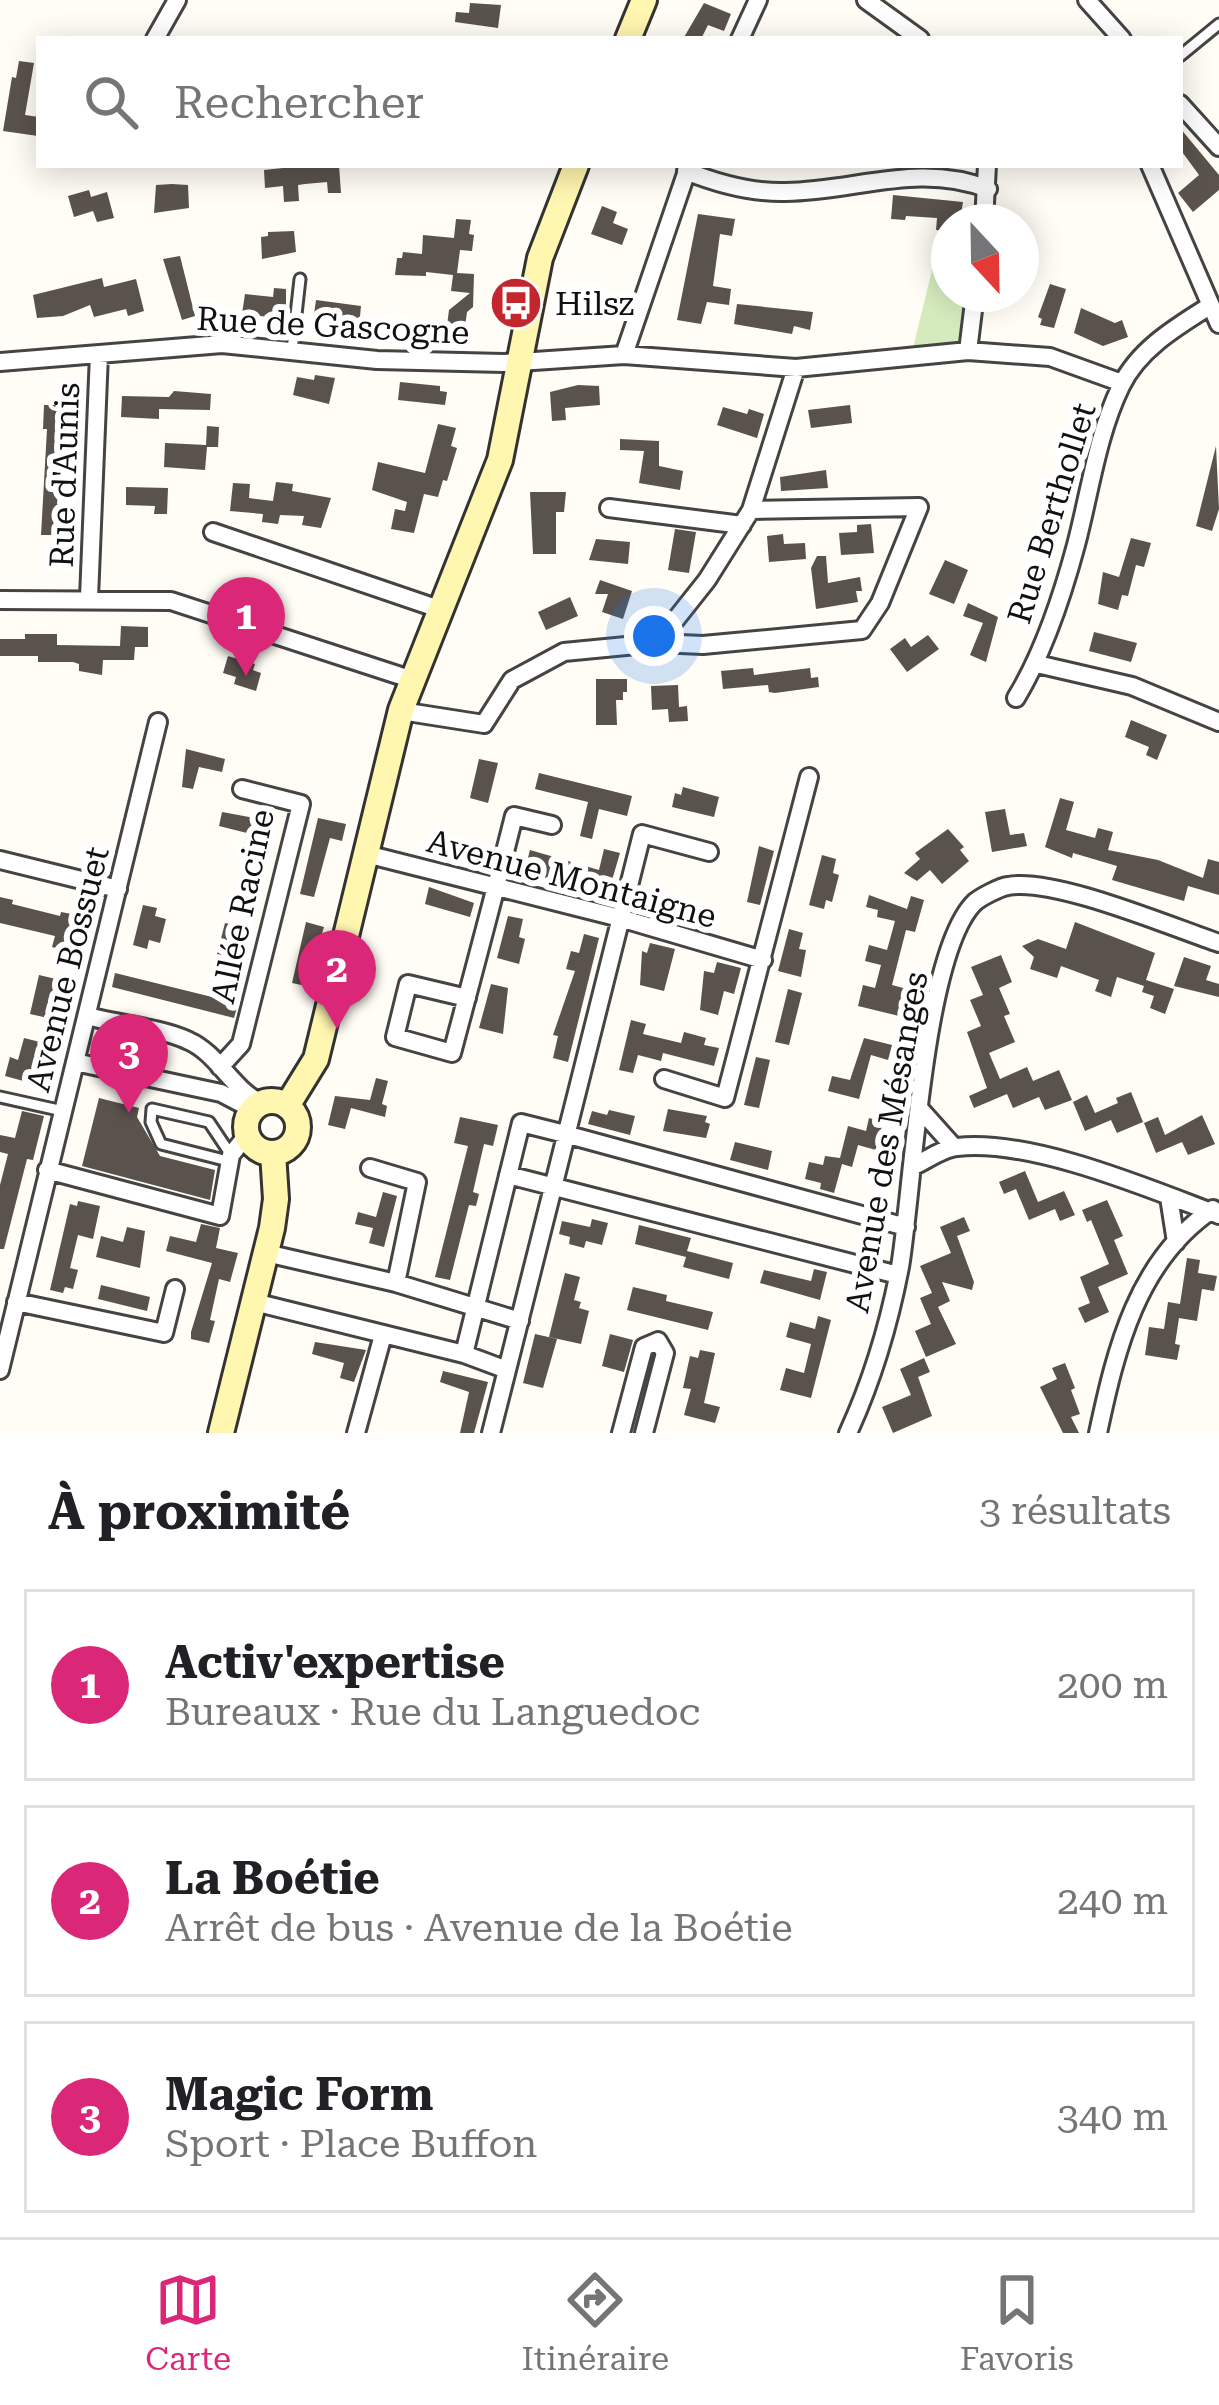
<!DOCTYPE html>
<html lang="fr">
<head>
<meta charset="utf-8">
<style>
	:root { --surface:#fff; --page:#f6f6f6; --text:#202124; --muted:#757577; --line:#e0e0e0; --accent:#db2777 }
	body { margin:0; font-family:"Roboto Serif",serif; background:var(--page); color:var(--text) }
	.compass { position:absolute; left:931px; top:204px; width:108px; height:108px; border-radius:50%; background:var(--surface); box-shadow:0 6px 30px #0003; rotate:158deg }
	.you { position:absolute; left:654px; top:636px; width:42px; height:42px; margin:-30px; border:9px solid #fff; border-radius:50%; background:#1a73e8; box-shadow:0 0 0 18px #1a73e833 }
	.badge { display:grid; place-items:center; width:78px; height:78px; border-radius:50%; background:var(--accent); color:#fff; font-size:39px; font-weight:700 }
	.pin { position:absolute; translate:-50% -99px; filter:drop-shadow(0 3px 6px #0008) }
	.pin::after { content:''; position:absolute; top:63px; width:42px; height:36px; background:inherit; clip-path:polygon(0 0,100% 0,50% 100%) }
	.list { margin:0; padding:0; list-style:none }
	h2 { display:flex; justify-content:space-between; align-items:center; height:156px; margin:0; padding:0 48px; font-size:51px }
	h2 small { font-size:39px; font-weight:400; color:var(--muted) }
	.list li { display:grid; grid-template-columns:78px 1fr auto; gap:36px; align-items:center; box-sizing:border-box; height:192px; margin:0 24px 24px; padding:0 24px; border:3px solid var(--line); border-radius:0px }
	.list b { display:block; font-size:45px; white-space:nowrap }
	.list p { margin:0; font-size:39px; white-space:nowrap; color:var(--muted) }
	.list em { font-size:39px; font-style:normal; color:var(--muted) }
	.icon { flex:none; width:66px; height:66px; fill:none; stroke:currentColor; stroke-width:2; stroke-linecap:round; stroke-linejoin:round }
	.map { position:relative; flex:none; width:1219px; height:1433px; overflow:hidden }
	.search { position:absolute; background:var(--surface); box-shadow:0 6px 30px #0003; left:36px; right:36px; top:36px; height:132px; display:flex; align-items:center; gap:30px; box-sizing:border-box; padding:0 42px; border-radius:0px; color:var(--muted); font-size:45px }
	.sheet { height:804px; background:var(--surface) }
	nav { display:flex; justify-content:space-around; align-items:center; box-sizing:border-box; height:168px; border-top:3px solid var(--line); background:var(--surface); font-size:33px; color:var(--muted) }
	nav a { display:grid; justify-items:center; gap:6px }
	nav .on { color:var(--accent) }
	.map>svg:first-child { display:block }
	.green { fill:#d5ebbd }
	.building { fill:#5a524d }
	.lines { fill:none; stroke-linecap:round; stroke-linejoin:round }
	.lane-casing { stroke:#444; stroke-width:15 }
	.street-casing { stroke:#444; stroke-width:22 }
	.secondary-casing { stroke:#333; stroke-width:30 }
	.lane { stroke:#fff; stroke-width:9 }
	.street { stroke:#fff; stroke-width:16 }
	.secondary { stroke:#fff6b0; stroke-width:24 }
	.labels { text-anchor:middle; stroke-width:12; stroke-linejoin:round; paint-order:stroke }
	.poi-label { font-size:33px; fill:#111; stroke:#fff; text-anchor:start }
	.street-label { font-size:33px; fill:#111; stroke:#fff }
</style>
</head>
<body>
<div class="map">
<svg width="1219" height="1433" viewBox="0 0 1219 1433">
	<rect width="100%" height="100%" fill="#fffdf5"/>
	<!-- green -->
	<path class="green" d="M935,258L949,260V294H967L962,343L913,348Z"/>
	<!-- building -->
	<path class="building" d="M470,3L501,5L498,28L455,22L456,12L469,13Z
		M704,3L731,14L724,31L708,25L701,39H683Z
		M19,61L34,63L25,115L39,117L38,136L3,131L12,77L16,78Z
		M1180,128L1219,175V190L1193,212L1178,193L1199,175L1180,149Z
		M312,165H339L341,193H328L327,182L305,184L298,185L299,201L284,202L283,186L265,188L264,170Z
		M172,184L188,185L189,208L154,213L156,185Z
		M89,190L91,197L107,192L114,218L97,222L93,211L74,217L68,196Z
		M893,195L963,202L961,215H957L956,222H949V231L936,230L937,218L906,216L905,220L891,219Z
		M602,206L617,212L613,223L628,229L622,245L591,234Z
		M698,214L735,219L732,236L720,234L713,286L731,289L729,305L707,302L701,324L677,320Z
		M456,219L471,220L469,234L474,235L472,251L460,250L457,273L474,274L473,307L467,312L464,335L446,333L449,310L470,293L451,291L453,275L426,272V276L395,275L397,258H402L403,252L422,254L423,235L454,238Z
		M294,231L296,252L262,259L261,237L268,236V232Z
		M180,256L195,316L182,320L163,259Z
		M102,278L104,287L136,279L144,311L128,316L126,309L94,317L90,305L63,316L37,318L33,295Z
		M1050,284L1066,289L1054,328L1040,325L1042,319L1038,317Z
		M274,288L286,289V319L242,314L245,294L273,297Z
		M316,300L361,306L359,327L313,321Z
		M737,304L813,312L810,330L794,326L792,334L734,324Z
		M1081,308L1115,323L1122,320L1128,337L1103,346L1074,333Z
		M315,375L335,378L329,404L293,395L297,377L314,380Z
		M400,382L440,386V391L447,392L445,405L398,400Z
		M578,385L599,386L600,405L565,408L566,420L552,421L550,392Z
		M174,391L211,394L210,410L159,409V419L121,417L122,396L169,397Z
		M44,405H65L63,479H59L57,504H61L63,535H41L47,429H43Z
		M850,405L852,423L811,428L808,410Z
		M723,407L747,414L749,409L764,414L757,438L717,425Z
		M438,424L456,428L451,446L457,448L447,481L443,480L438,497L424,494L414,533L391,529L395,509L405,511L407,502L372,490L378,462L425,473Z
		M207,426L219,427L218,447H207L205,470L164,467L165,443L206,445Z
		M620,439L659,441V466L683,471L680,490L639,483L644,451L620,450Z
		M1216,446L1219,509L1212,531L1196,526Z
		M826,470L828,488L781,491L780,477Z
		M276,482L293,484L292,491L331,498L321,528L302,525L304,516L280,515L278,524L262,522L263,514L230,511L233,483L250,484L249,498L273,501Z
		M126,487L168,488L167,514H154L155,506L126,505Z
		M530,492H566L564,512H556V554H533Z
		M871,524L874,553L841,555L839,533L857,532V525Z
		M675,529L696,532L689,573L668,570Z
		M783,534L784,544L805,543L806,559L769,562L767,536Z
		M1131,538L1151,543L1144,567L1136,565L1128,596L1122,595L1118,610L1098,604L1103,572L1119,577Z
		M596,539L630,542L628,564L589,560Z
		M817,556H826L828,583L860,577L862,591H856L858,602L816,609L811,568Z
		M945,560L968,570L954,604L929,594Z
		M600,580L632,591L623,619L602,612L608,594H595Z
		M570,597L578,616L546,630L538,612Z
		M968,603L998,617L986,662L970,655L983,623L963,616Z
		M121,626L148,627V647H135L134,660H103L102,675L79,671V664L73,662H38V656H0V639H25V634H57V645L120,646Z
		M1094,632L1137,643L1131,662L1089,651Z
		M928,635L939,649L907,672L890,649L905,638L911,647Z
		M228,656L255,664L253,670L261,673L256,691L234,684L236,677L223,673Z
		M753,668L754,675L810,668L811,678L818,677L819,687L775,693L769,692L768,685L723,689L721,671Z
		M596,679H627V692H623V700H616L617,725H596Z
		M678,685L679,707L687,706L688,721L669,722L668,709L652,710L651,686Z
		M1131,720L1167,735L1157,760L1146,755L1149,747L1125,737Z
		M186,749L225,759L222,772L199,767L193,789L182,787Z
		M479,759L498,763L488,803L470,798Z
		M539,773L632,796L627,816L599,809L592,839L580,836L588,802L535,789Z
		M683,787L719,797L714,817L672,807L675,793L681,795Z
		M1060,798L1074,802L1066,830L1095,838L1098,828L1113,832L1108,850L1158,860L1203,878L1208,859L1219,862V895L1188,886L1184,901L1112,880L1117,866L1073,853L1072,858L1045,847Z
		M1005,809L1010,835L1024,833L1027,846L992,852L985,812Z
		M222,812L265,820L256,857L242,854L247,833L219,826Z
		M318,818L346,824L342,841L330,838L314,897L300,894Z
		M948,829L964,847L960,850L969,861L942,884L930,870L917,881L904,873L920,859L915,853Z
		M759,846L774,851L760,905L747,902Z
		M604,849L620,853L610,887L575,878L573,885L524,873L530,850L599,870Z
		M822,855L836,859L833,873L839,875L832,902L826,900L824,909L809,905Z
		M429,887L474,903L470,917L425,904Z
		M869,895L907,909L911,896L924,900L915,932L906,930L892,985L907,989L899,1016L858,1006L863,985L875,988L881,965L865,961L869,945L887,950L895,921L877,917L878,910L866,907Z
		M0,897L13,900L12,904L60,916L61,912L77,915L75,923L79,924L71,952L52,947L55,936L0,923Z
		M143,905L157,908L155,916L166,919L160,943L149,940L147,949L133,945Z
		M508,916L523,919L519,937L525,939L519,964L497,958Z
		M306,922L324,927L306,986L292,983Z
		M1075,922L1155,953L1146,980L1174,989L1165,1014L1150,1008L1154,996L1142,992L1144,986L1117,977L1111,997L1095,991L1099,980L1061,966L1057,978L1030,969L1034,957L1022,946L1038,939L1066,949Z
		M225,923L239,926L226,978L212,974Z
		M789,929L803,933L799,949L806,950L801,977L778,971Z
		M584,934L599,938L568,1062L553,1058L558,1036L553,1035L575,971L566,969L571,951L579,953Z
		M650,943L675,949L664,991L640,985L642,951L647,953Z
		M1001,955L1012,982L999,988L1010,1014L1004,1016L1015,1042L989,1053L1000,1079L1027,1067L1033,1081L1059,1070L1072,1100L1045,1110L1039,1097L1013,1108L1007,1094L974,1108L969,1096L987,1088L967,1032L981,1026L970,1000L983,995L971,967Z
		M1184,957L1211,966L1206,980L1219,984V997L1174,986Z
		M717,962L741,968L734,994L724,991L718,1015L700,1010L704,971L714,973Z
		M115,973L212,997L214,989L227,992L224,1001L238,1004L234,1018L112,987Z
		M39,975L81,985L70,1012L50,1008L48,1018L30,1014Z
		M491,984L508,988L503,1034L479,1028Z
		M788,989L802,993L789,1045L775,1042Z
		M631,1020L646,1024L643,1034L681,1043L684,1032L706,1038L704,1045L719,1048L714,1066L663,1053L661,1061L638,1055L633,1073L619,1070Z
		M24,1038L44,1043L38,1085L5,1076L10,1057L18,1060Z
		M864,1038L892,1045L888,1060L871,1055L859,1099L828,1091L832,1076L850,1080Z
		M756,1057L770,1060L759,1108L744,1105Z
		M376,1078L388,1081L382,1104L387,1106L385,1117L351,1108L345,1129L328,1125L335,1096L370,1100Z
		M1131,1092L1143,1122L1117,1133L1111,1120L1085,1131L1073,1102L1087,1095L1095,1113L1118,1103L1116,1098Z
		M99,1098L139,1108L137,1117L160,1156L215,1170L210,1200L82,1166Z
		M668,1109L707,1116L705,1122L710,1124L706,1138L663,1131Z
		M609,1110L635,1116L630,1135L588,1124L592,1111L607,1115Z
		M22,1111L44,1116L33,1160L27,1159L4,1249H0V1185L8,1154L0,1152V1135L15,1138Z
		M1202,1115L1215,1144L1188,1155L1182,1142L1156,1153L1144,1123L1158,1117L1165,1135Z
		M460,1117L498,1125L493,1146L484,1144L473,1192L479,1194L476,1206L469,1205L450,1280L435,1277L468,1146L454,1143Z
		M869,1118L883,1122L876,1150L858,1145L852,1167L842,1164L834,1193L820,1189L821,1183L805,1179L809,1162L823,1165L825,1156L840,1158L848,1126L866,1131Z
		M735,1142L772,1151L768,1170L730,1160Z
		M1025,1171L1038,1202L1064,1191L1075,1215L1060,1221L1055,1209L1029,1220L1016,1189L1004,1194L999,1182Z
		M383,1192L397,1196L384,1247L369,1243L373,1228L355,1224L358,1212L376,1217Z
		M1107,1200L1123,1236L1114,1240L1128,1274L1098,1287L1109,1312L1085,1323L1078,1308L1090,1303L1080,1277L1109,1264L1091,1220L1087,1222L1082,1210Z
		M78,1201L100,1206L93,1239L78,1235L70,1268L78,1270L73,1289L65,1287L63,1293L50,1290L70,1204L77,1206Z
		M964,1217L970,1231L957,1236L974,1282L972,1290L942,1282L950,1301L938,1307L956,1344L926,1357L915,1331L931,1324L920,1298L932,1293L920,1266L951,1253L940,1227Z
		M592,1219L608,1223L602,1245L586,1241L584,1248L569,1244L570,1237L559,1234L562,1221L590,1227Z
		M201,1224L220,1228L216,1248L238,1253L230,1282L219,1279L210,1320L215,1321L209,1343L191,1339V1332L212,1263L166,1251L170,1236L196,1242Z
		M639,1225L691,1238L687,1251L733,1263L729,1279L683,1267L686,1257L635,1244Z
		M127,1227L145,1231L140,1268L96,1257L101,1236L123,1242Z
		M1187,1258L1200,1260L1198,1273L1217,1276L1214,1291L1202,1289L1197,1321L1179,1318L1175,1344L1180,1345L1177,1360L1145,1355L1149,1327L1164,1329L1168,1302L1180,1304Z
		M814,1269L827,1272L820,1300L760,1283L764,1270L811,1281Z
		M565,1273L580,1277L574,1300L581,1302L579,1308L589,1311L581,1344L549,1337Z
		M101,1285L150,1297L147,1311L98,1299Z
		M633,1287L667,1295L666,1301L713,1312L708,1330L627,1310Z
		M818,1316L831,1320L811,1398L780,1390L786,1368L804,1373L811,1344L786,1337L790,1322L815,1329Z
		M535,1334L557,1339L543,1388L523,1383Z
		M610,1334L633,1340L624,1372L602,1366Z
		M315,1342L366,1350L354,1382L340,1378L344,1363L312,1354Z
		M700,1350L715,1353L704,1403L720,1407L715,1423L684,1415L691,1389L683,1388L690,1356L698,1358Z
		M924,1358L930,1372L918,1377L932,1416L893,1433L882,1407L911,1395L900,1369Z
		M1065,1363L1075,1388L1071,1390L1080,1414L1071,1417L1079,1433H1063L1040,1387L1057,1379L1052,1368Z
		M443,1371L488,1382L474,1433H460L469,1392L440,1382Z"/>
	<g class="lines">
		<!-- lane casing -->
		<g class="lane-casing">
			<path id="lane" d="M1180,56L1219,24
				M292,350L300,279
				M0,1097L63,1111
				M228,1161L161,1144L151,1122L152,1109L209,1122L231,1155"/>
		</g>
		<!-- street casing -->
		<g class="street-casing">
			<path id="street" d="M866,0L920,39
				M1087,0L1122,39
				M155,39L177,0
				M740,39L758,0
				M1180,104L1219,147
				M1150,165L1219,324
				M686,171C716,183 753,193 786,192C856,191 919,162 988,189
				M984,222L987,165
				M968,351L975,294
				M624,355L689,165
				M0,362L222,344L377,360L504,363L624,355L796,368L968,351L1050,357L1122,383
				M609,508L742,525
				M213,532L439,609
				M89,598L99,354
				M0,600L171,601L410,679
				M657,643L703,645L862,630L880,603L919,507L751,510
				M1037,664L1132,686L1219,722
				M1016,698C1044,652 1062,597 1076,545C1090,492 1097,435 1121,386C1138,350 1176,327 1208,307
				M401,711L484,724L512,680L564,652L657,643L707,580L751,510L796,368
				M709,852L642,834L507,1370L464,1354L521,1123L565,1134L906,1227
				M366,854L620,918L763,960
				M0,860L118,889
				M467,998L408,984L395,1037L452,1053C473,974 494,896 514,816L552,825
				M87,1016C117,1024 162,1028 189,1041C218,1054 231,1088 261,1103
				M75,1062L221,1093L242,1104
				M220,1067L241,1044L301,804L242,789
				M664,1079L725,1098L809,777
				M920,1109L954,1147
				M914,1166C927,1160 943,1148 957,1147C1030,1138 1150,1189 1219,1215
				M370,1168L417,1182L396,1283
				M47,1170L220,1216L231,1155L247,1135
				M508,1175L898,1275
				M1169,1197L1176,1242
				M266,1253L396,1283L520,1321
				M16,1302L164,1333L175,1289
				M254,1302L464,1354
				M0,1370L158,722
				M356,1433L383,1335
				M491,1433L507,1370
				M621,1433L644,1347L658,1341L665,1353L644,1433
				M848,1433C872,1381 889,1324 900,1267C913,1190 923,952 975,902C981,897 1000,887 1008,886C1054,877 1171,927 1219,943
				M1098,1433C1116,1349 1137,1260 1213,1209"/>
		</g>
		<!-- secondary casing -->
		<g class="secondary-casing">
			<path id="secondary" d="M628,39L644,0
				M246 1127a26 26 0 1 1 52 0a26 26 0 1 1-52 0Z
				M287,1106L316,1059L401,710L500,460L540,258L576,165
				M221,1433L272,1228L276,1199L273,1153"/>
		</g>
		<!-- lane -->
		<use href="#lane" class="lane"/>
		<!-- street -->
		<use href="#street" class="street"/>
		<!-- secondary -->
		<use href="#secondary" class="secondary"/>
	</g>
	<!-- icons -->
	<defs>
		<g id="bus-disc" transform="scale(2.7)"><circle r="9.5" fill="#c4262e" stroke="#fff"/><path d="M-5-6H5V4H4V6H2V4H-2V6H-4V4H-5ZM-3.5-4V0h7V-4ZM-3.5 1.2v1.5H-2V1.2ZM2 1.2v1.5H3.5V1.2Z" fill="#fff"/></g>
	</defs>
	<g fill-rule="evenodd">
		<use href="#bus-disc" x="516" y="303"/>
	</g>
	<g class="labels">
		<!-- poi labels -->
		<g class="poi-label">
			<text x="555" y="315">Hilsz</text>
		</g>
		<!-- street labels -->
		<g class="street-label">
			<text transform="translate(333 325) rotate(3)" y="12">Rue de Gascogne</text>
			<text transform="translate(64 475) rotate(-88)" y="12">Rue d'Aunis</text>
			<text transform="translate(1051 513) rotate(-73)" y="12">Rue Berthollet</text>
			<text transform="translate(572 878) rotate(15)" y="12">Avenue Montaigne</text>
			<text transform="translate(242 906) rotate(-78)" y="12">Allée Racine</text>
			<text transform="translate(67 969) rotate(-76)" y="12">Avenue Bossuet</text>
			<text transform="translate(886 1142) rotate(-80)" y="12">Avenue des Mésanges</text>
		</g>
	</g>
</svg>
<svg class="compass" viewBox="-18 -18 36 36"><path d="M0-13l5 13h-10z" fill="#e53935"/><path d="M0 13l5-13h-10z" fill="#757577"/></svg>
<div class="you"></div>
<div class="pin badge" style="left:246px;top:676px">1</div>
<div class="pin badge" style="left:337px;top:1029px">2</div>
<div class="pin badge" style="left:129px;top:1113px">3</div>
<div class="search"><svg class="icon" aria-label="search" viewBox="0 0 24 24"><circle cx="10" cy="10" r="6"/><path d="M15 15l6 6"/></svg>Rechercher</div>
</div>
<section class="sheet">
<h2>À proximité<small>3 résultats</small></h2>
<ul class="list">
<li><span class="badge">1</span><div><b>Activ'expertise</b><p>Bureaux · Rue du Languedoc</p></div><em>200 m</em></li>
<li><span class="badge">2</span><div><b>La Boétie</b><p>Arrêt de bus · Avenue de la Boétie</p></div><em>240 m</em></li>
<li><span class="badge">3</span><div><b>Magic Form</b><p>Sport · Place Buffon</p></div><em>340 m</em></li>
</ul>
</section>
<nav>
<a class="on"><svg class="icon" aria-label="map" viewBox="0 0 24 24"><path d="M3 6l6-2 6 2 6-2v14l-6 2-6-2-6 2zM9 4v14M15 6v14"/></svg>Carte</a>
<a><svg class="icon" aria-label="directions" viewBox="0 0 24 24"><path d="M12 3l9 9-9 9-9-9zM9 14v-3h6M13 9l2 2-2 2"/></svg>Itinéraire</a>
<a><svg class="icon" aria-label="saved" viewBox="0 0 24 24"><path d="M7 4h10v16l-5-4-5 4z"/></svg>Favoris</a>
</nav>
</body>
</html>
